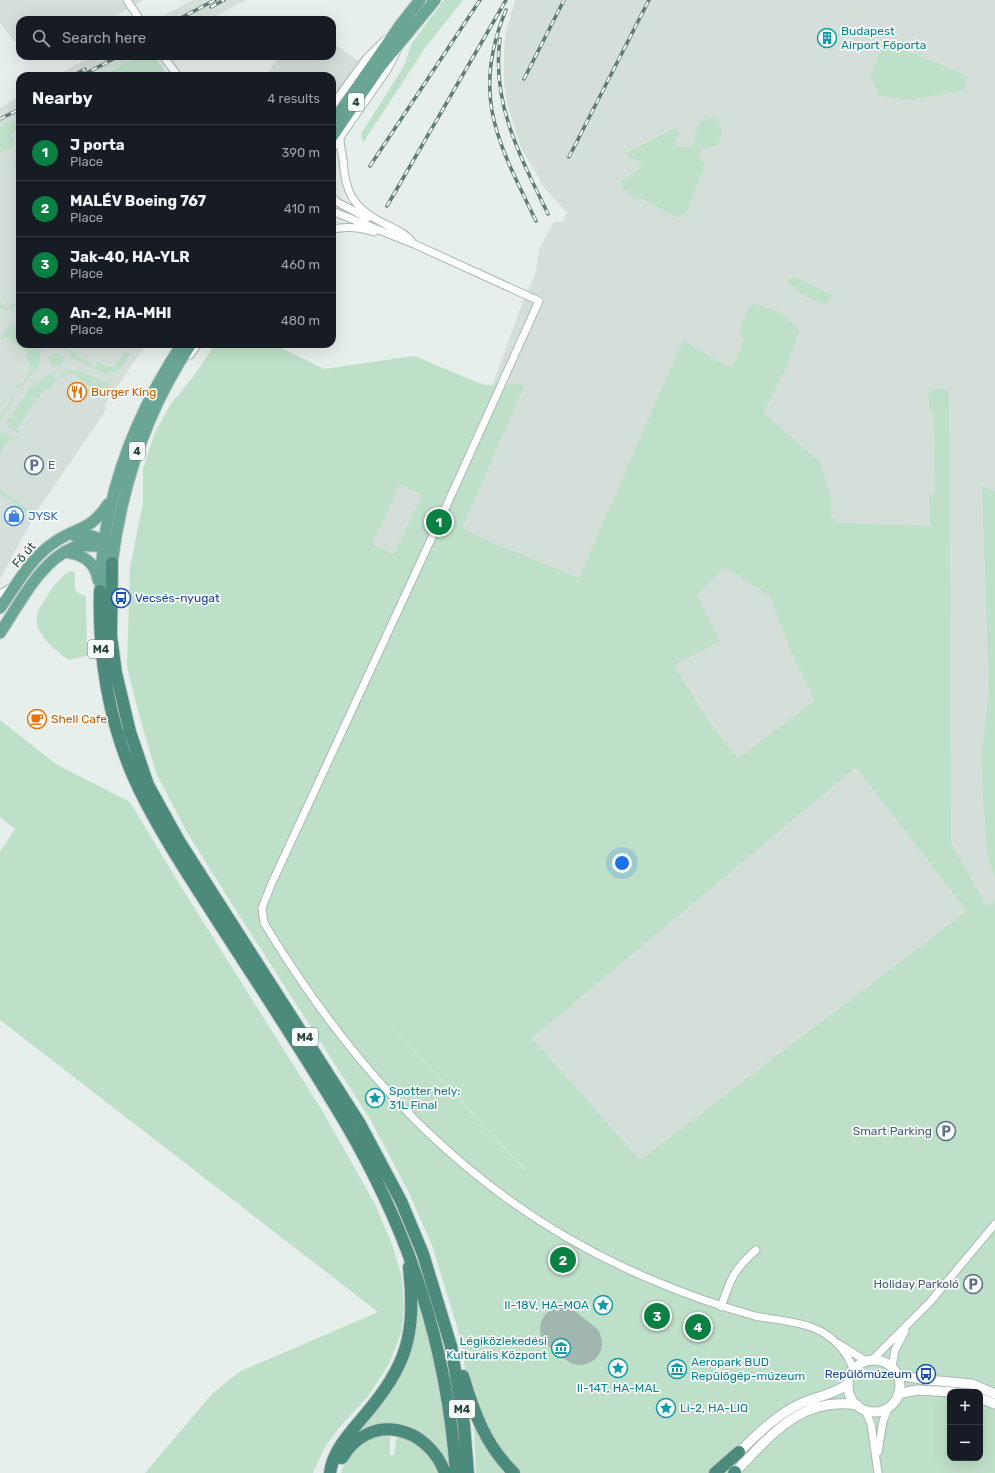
<!DOCTYPE html>
<html lang="en">
<head>
<meta charset="utf-8">
<style>
	:root { --surface:#171b24; --page:#20242c; --text:#f1f3f6; --muted:#9ea1a6; --line:#363941; --accent:#0b8043 }
	body { margin:0; font-family:Rubik,sans-serif; background:var(--page); color:var(--text) }
	.controls { position:absolute; right:12px; bottom:12px; display:grid; overflow:hidden; border-radius:8px; box-shadow:0 4px 16px #0002 }
	.controls button { width:36px; height:36px; display:grid; place-items:center; padding:0; border:0; border-bottom:1px solid var(--line); background:var(--surface); color:var(--text); font:20px sans-serif }
	.you { position:absolute; left:622px; top:863px; width:14px; height:14px; margin:-10px; border:3px solid #fff; border-radius:50%; background:#1a73e8; box-shadow:0 0 0 6px #1a73e833 }
	.badge { display:grid; place-items:center; width:26px; height:26px; border-radius:50%; background:var(--accent); color:#fff; font-size:13px; font-weight:700 }
	.pin { position:absolute; translate:-50% -50%; border:2px solid #fff; box-shadow:0 1px 4px #0006 }
	.list { margin:0; padding:0; list-style:none }
	h2 { display:flex; justify-content:space-between; align-items:center; height:52px; margin:0; padding:0 16px; font-size:17px }
	h2 small { font-size:13px; font-weight:400; color:var(--muted) }
	.list li { display:grid; grid-template-columns:26px 1fr auto; gap:12px; align-items:center; box-sizing:border-box; height:56px; padding:0 16px; border-top:1px solid var(--line) }
	.list b { display:block; font-size:15px; white-space:nowrap }
	.list p { margin:0; font-size:13px; white-space:nowrap; color:var(--muted) }
	.list em { font-size:13px; font-style:normal; color:var(--muted) }
	.icon { flex:none; width:22px; height:22px; fill:none; stroke:currentColor; stroke-width:2; stroke-linecap:round; stroke-linejoin:round }
	.map { position:relative; flex:none; width:995px; height:1473px; overflow:hidden }
	.search { position:absolute; background:var(--surface); box-shadow:0 4px 16px #0002; left:16px; top:16px; width:320px; height:44px; display:flex; align-items:center; gap:10px; box-sizing:border-box; padding:0 14px; border-radius:12px; color:var(--muted); font-size:15px }
	.panel { position:absolute; background:var(--surface); box-shadow:0 4px 16px #0002; left:16px; top:72px; width:320px; height:276px; border-radius:12px }
	.map>svg:first-child { display:block }
	.built { fill:#d4dfda }
	.green { fill:#bfe0c8; fill-rule:evenodd }
	.lines { fill:none; stroke-linecap:round; stroke-linejoin:round }
	.runway { stroke:#a2b6b0; stroke-width:44 }
	.minor-tunnel { stroke:#bfccc8; stroke-width:7; stroke-dasharray:7 3.5; stroke-linecap:butt }
	.minor-casing { stroke:#a8b8b2; stroke-width:9 }
	.tertiary-casing { stroke:#a8b8b2; stroke-width:11 }
	.primary-casing { stroke:#c2cac8; stroke-width:13 }
	.trunk-casing { stroke:#c2cac8; stroke-width:14 }
	.minor { stroke:#fff; stroke-width:7 }
	.tertiary { stroke:#fff; stroke-width:9 }
	.primary { stroke:#6aa596; stroke-width:11 }
	.trunk { stroke:#4c8a7c; stroke-width:12 }
	.rail-casing { stroke:#5f7d75; stroke-width:3.5 }
	.rail { stroke:#f7fbf9; stroke-width:2; stroke-dasharray:6; stroke-linecap:butt }
	.labels { text-anchor:middle; stroke-width:3.5; stroke-linejoin:round; paint-order:stroke }
	.shield { fill:#f7fbf9; stroke:#637a73; stroke-width:1 }
	.shield-label { font-size:11px; font-weight:bold; fill:#24423a }
	.culture-label { font-size:12px; fill:#0d838f; stroke:#f7fbf9; text-anchor:start }
	.food-label { font-size:12px; fill:#c56008; stroke:#f7fbf9; text-anchor:start }
	.service-label { font-size:12px; fill:#4e5e75; stroke:#f7fbf9; text-anchor:end }
	.shop-label { font-size:12px; fill:#366cbe; stroke:#f7fbf9; text-anchor:start }
	.street-label { font-size:12px; fill:#24423a; stroke:#f7fbf9 }
	.transit-label { font-size:12px; fill:#164399; stroke:#f7fbf9; text-anchor:start }
</style>
</head>
<body>
<div class="map">
<svg width="995" height="1473" viewBox="0 0 995 1473">
	<rect width="100%" height="100%" fill="#e6efeb"/>
	<!-- built -->
	<path class="built" d="M0,0H143L108,20H20V48L0,23Z
		M192,0H246L208,20H156Z
		M515,0H995V1210L555,1201L369,627V398L482,414L523,301L535,275L540,247L554,222H563L567,213L541,184L539,178L521,148L507,104L504,83V48L506,32Z
		M332,42L360,62L332,101V76H265L280,56H332Z
		M91,56H140L101,76H56Z
		M20,96V117L0,127V108Z
		M20,130V344H146L105,405L106,409L102,416L37,511L0,579V153L16,145L11,135Z"/>
	<!-- green -->
	<path class="green" d="M444,0H463L425,48L363,143L361,134L404,66L412,43Z
		M884,44L912,53L968,76L964,90L910,100L879,96L870,75Z
		M140,56H155L168,76H101Z
		M20,117V130L11,135L16,145L0,153V127Z
		M717,118C723,130 724,135 716,146L703,148L699,154L705,166L686,212L678,218L642,199H634L622,187L621,181L643,166L640,161L630,158L626,153L675,128L679,134L674,144L679,147H690L693,143L698,124L706,119Z
		M20,153V171L14,167L17,157Z
		M793,276L832,295L826,305L804,296L787,282Z
		M0,302L8,308L13,302L16,305L14,308L5,310L0,308Z
		M753,304C777,310 784,311 799,331L785,371L763,413L819,461L830,493L832,517L839,523L930,526L929,495L935,494L933,411L929,410L928,396L930,391L939,388L948,390L949,395L951,843L986,905L995,903V1473H476L474,1430L461,1340L432,1245L408,1191L370,1119L230,901L188,834L156,773L136,704L127,666L130,568L143,502V469L154,435L170,405L193,377L215,344H273L324,369L414,356L484,385L525,384L462,528L493,543L579,578L683,340L731,368L744,341L739,330L746,313ZM400,484L422,495L394,554L372,544ZM725,567L770,596L789,647L815,700L738,759L707,719L674,665L720,641L697,595ZM856,767L967,911L640,1160L532,1038ZM370,1004L525,1169V1170ZM950,1392H980V1458H950Z
		M11,325H14L20,330V344H38L42,349L39,358L40,365L20,389H17L16,386H20L33,368L29,365L26,356L28,353L5,337L0,340L8,327Z
		M58,344H62L95,367L98,361C115,373 116,365 126,351L130,354L119,370L106,374L72,358L67,349Z
		M49 360a7 7 0 1 1 14 0a7 7 0 1 1-14 0Z
		M66,370C82,371 94,378 109,383L110,388L102,399L99,393L72,373H68L62,380L61,374Z
		M49,374L55,375L56,381L49,390L45,388L16,430L20,433L18,434L9,427L7,422L31,387Z
		M12,395L14,400L0,421V417L12,399L9,396Z
		M3,432L14,440L10,439L0,453V433Z
		M982,486L995,492V879L987,853L981,762L989,689Z
		M0,489L29,510L32,508L36,510L32,516L0,493Z
		M71,571L75,573C75,585 71,593 86,596L87,656L68,660C55,650 33,633 37,615C38,608 44,602 47,596C53,586 61,576 71,571Z
		M0,720L56,764L130,802L180,885L323,1112L375,1204L393,1247L402,1278L404,1309L401,1333L389,1364L369,1395L338,1429L325,1447L313,1473H145L212,1394L239,1372L378,1312L0,1020V852L15,829L0,817Z
		M419,1296C433,1352 444,1408 450,1465C438,1446 420,1425 394,1425C383,1425 364,1434 353,1438C397,1389 415,1363 419,1296Z
		M390,1435V1455H394L397,1436C419,1441 429,1453 440,1473H341C346,1450 367,1436 390,1435Z"/>
	<g class="lines">
		<!-- runway -->
		<path class="runway" d="M562,1329L580,1343"/>
		<!-- minor-tunnel -->
		<path class="minor-tunnel" d="M433,535L445,509"/>
		<!-- minor casing -->
		<g class="minor-casing">
			<path id="minor" d="M127,0L140,20
				M163,56L178,76
				M332,106L366,59L385,40
				M340,138C340,146 342,153 343,160C345,191 352,207 381,222C392,228 405,232 412,242
				M332,149L387,70L396,53
				M332,197L337,202L367,218
				M332,211L414,244L539,301L445,509
				M332,229C347,226 360,227 374,232
				M190,355L198,344
				M433,535L271,885L262,908L264,923C359,1080 479,1207 650,1279C685,1294 719,1306 755,1316C775,1320 805,1322 822,1332C836,1340 849,1354 853,1370
				M0,594L12,587
				M721,1307C730,1280 734,1269 756,1250
				M839,1344L866,1361
				M873,1359L930,1302L995,1224
				M892,1367L895,1350L905,1331
				M865,1410L871,1424L878,1473
				M878,1452L883,1421L889,1407"/>
		</g>
		<!-- tertiary casing -->
		<g class="tertiary-casing">
			<path id="tertiary" d="M848 1386a26 26 0 1 1 52 0a26 26 0 1 1-52 0Z
				M898,1375L927,1380L972,1384L995,1394
				M898,1394L917,1390L954,1392
				M980,1398L995,1404
				M739,1452C759,1433 777,1414 802,1403C818,1396 833,1395 848,1384
				M735,1472C771,1436 800,1396 857,1405"/>
		</g>
		<!-- primary casing -->
		<g class="primary-casing">
			<path id="primary" d="M338,115L401,24L420,0
				M332,137L380,67L435,0
				M75,536C89,534 97,536 109,545
				M64,552C82,554 95,561 98,580
				M112,563C122,485 147,410 191,344
				M100,591C102,502 133,418 182,344
				M0,608C15,587 30,559 52,544C76,526 89,533 108,504
				M0,633C19,605 41,559 75,547C86,544 98,548 108,545"/>
		</g>
		<!-- trunk casing -->
		<g class="trunk-casing">
			<path id="trunk" d="M112,563L111,636L116,673L130,732L148,785L179,841L360,1124L401,1201L423,1254L451,1346L464,1425L468,1473
				M100,591C98,659 110,728 139,789C162,836 191,879 219,923C262,990 306,1056 346,1124C410,1234 447,1346 456,1473
				M463,1376C474,1413 486,1446 514,1473
				M342,1458C370,1411 428,1426 445,1473
				M330,1473C333,1450 350,1433 364,1416C408,1364 416,1335 409,1267
				M715,1473L739,1452
				M734,1473L735,1472"/>
		</g>
		<!-- minor -->
		<use href="#minor" class="minor"/>
		<!-- tertiary -->
		<use href="#tertiary" class="tertiary"/>
		<!-- primary -->
		<use href="#primary" class="primary"/>
		<!-- trunk -->
		<use href="#trunk" class="trunk"/>
		<!-- rail casing -->
		<g class="rail-casing">
			<path id="rail" d="M211,7L224,0
				M506,10C470,96 499,144 536,221
				M177,20L215,0
				M500,39C491,103 521,158 548,214
				M72,76L85,69
				M81,76L119,56
				M524,79L564,0
				M0,119L20,109
				M569,157L649,0
				M370,166L480,0
				M387,206L506,0"/>
		</g>
		<!-- rail -->
		<use href="#rail" class="rail"/>
	</g>
	<!-- icons -->
	<defs>
		<g id="building-ring" transform="scale(1)"><circle r="9.5" fill="#f7fbf9" stroke="#0f9aa8" stroke-width="1.5"/><path d="M-4-6H4V6H1V3H-1V6H-4ZM-2.5-4.3h1.7v1.8h-1.7ZM.8-4.3h1.7v1.8H.8ZM-2.5-1h1.7V.8h-1.7ZM.8-1h1.7V.8H.8Z" fill="#0f9aa8"/></g>
		<g id="restaurant-ring" transform="scale(1)"><circle r="9.5" fill="#f7fbf9" stroke="#e8710a" stroke-width="1.5"/><path d="M-5-6h1v4h1v-4h1v4h1v-4h1v5L-1.5 .5V6h-2V.5L-5-1ZM5-6V6H3V1.5H1.5Q1.5-4 5-6Z" fill="#e8710a"/></g>
		<g id="parking-ring" transform="scale(1)"><circle r="9.5" fill="#f7fbf9" stroke="#5c6f8a" stroke-width="1.5"/><path d="M-3.5-5.5H1a3.5 3.5 0 0 1 0 7H-1V5.5H-3.5ZM-1-3.4V-.6H.8a1.4 1.4 0 0 0 0-2.8Z" fill="#5c6f8a"/></g>
		<g id="shop-ring" transform="scale(1)"><circle r="9.5" fill="#f7fbf9" stroke="#3f7fe0" stroke-width="1.5"/><path d="M-5-2.5h2.3a2.7 3.5 0 0 1 5.4 0H5L5.5 6h-11ZM-1.5-2.5h3a1.5 2.3 0 0 0-3 0Z" fill="#3f7fe0"/></g>
		<g id="bus-ring" transform="scale(1)"><circle r="9.5" fill="#f7fbf9" stroke="#1a4fb4" stroke-width="1.5"/><path d="M-5-6H5V4H4V6H2V4H-2V6H-4V4H-5ZM-3.5-4V0h7V-4ZM-3.5 1.2v1.5H-2V1.2ZM2 1.2v1.5H3.5V1.2Z" fill="#1a4fb4"/></g>
		<g id="cafe-ring" transform="scale(1)"><circle r="9.5" fill="#f7fbf9" stroke="#e8710a" stroke-width="1.5"/><path d="M-5.5-4.5H6V0H3Q3 3.5 0 3.5H-2.5Q-5.5 3.5-5.5 0ZM3-3.2v2h1.7v-2ZM-6 4.5H4V6H-6Z" fill="#e8710a"/></g>
		<g id="sight-ring" transform="scale(1)"><circle r="9.5" fill="#f7fbf9" stroke="#0f9aa8" stroke-width="1.5"/><path d="M0-6L1.8-2.2L6-1.7L2.9 1.2L3.7 5.4L0 3.3L-3.7 5.4L-2.9 1.2L-6-1.7L-1.8-2.2Z" fill="#0f9aa8"/></g>
		<g id="museum-ring" transform="scale(1)"><circle r="9.5" fill="#f7fbf9" stroke="#0f9aa8" stroke-width="1.5"/><path d="M0-6L6-3V-2H-6V-3ZM-5-1h2V3h-2ZM-1-1h2V3h-2ZM3-1h2V3H3ZM-6 4H6V6H-6Z" fill="#0f9aa8"/></g>
	</defs>
	<g fill-rule="evenodd">
		<use href="#building-ring" x="827" y="38"/>
		<use href="#restaurant-ring" x="77" y="392"/>
		<use href="#parking-ring" x="34" y="465"/>
		<use href="#shop-ring" x="14" y="516"/>
		<use href="#bus-ring" x="121" y="598"/>
		<use href="#cafe-ring" x="37" y="719"/>
		<use href="#sight-ring" x="375" y="1098"/>
		<use href="#parking-ring" x="946" y="1131"/>
		<use href="#parking-ring" x="973" y="1284"/>
		<use href="#sight-ring" x="603" y="1305"/>
		<use href="#museum-ring" x="561" y="1348"/>
		<use href="#sight-ring" x="618" y="1368"/>
		<use href="#museum-ring" x="677" y="1369"/>
		<use href="#bus-ring" x="926" y="1374"/>
		<use href="#sight-ring" x="666" y="1408"/>
	</g>
	<g class="labels">
		<!-- shield labels -->
		<g class="shield">
			<rect x="348" y="93" width="16" height="18" rx="3"/>
			<rect x="129" y="442" width="16" height="18" rx="3"/>
			<rect x="88" y="640" width="26" height="18" rx="3"/>
			<rect x="292" y="1028" width="26" height="18" rx="3"/>
			<rect x="449" y="1400" width="26" height="18" rx="3"/>
		</g>
		<g class="shield-label">
			<text x="356" y="106">4</text>
			<text x="137" y="455">4</text>
			<text x="101" y="653">M4</text>
			<text x="305" y="1041">M4</text>
			<text x="462" y="1413">M4</text>
		</g>
		<!-- culture labels -->
		<g class="culture-label">
			<text x="841" y="35">Budapest<tspan x="841" dy="14">Airport Főporta</tspan></text>
			<text x="389" y="1095">Spotter hely:<tspan x="389" dy="14">31L Final</tspan></text>
			<text x="589" y="1309" text-anchor="end">Il-18V, HA-MOA</text>
			<text x="547" y="1345" text-anchor="end">Légiközlekedési<tspan x="547" dy="14">Kulturális Központ</tspan></text>
			<text x="691" y="1366">Aeropark BUD<tspan x="691" dy="14">Repülőgép-múzeum</tspan></text>
			<text x="618" y="1392" text-anchor="middle">Il-14T, HA-MAL</text>
			<text x="680" y="1412">Li-2, HA-LIQ</text>
		</g>
		<!-- food labels -->
		<g class="food-label">
			<text x="91" y="396">Burger King</text>
			<text x="51" y="723">Shell Cafe</text>
		</g>
		<!-- service labels -->
		<g class="service-label">
			<text x="48" y="469" text-anchor="start">E</text>
			<text x="932" y="1135">Smart Parking</text>
			<text x="959" y="1288">Holiday Parkoló</text>
		</g>
		<!-- shop labels -->
		<g class="shop-label">
			<text x="28" y="520">JYSK</text>
		</g>
		<!-- street labels -->
		<g class="street-label">
			<text transform="translate(24 555) rotate(-50)" y="4">Fő út</text>
		</g>
		<!-- transit labels -->
		<g class="transit-label">
			<text x="135" y="602">Vecsés-nyugat</text>
			<text x="912" y="1378" text-anchor="end">Repülőmúzeum</text>
		</g>
	</g>
</svg>
<div class="controls">
<button>+</button>
<button>−</button>
</div>
<div class="you"></div>
<div class="pin badge" style="left:439px;top:522px">1</div>
<div class="pin badge" style="left:563px;top:1260px">2</div>
<div class="pin badge" style="left:657px;top:1316px">3</div>
<div class="pin badge" style="left:698px;top:1327px">4</div>
<div class="search"><svg class="icon" aria-label="search" viewBox="0 0 24 24"><circle cx="10" cy="10" r="6"/><path d="M15 15l6 6"/></svg>Search here</div>
<section class="panel">
<h2>Nearby<small>4 results</small></h2>
<ul class="list">
<li><span class="badge">1</span><div><b>J porta</b><p>Place</p></div><em>390 m</em></li>
<li><span class="badge">2</span><div><b>MALÉV Boeing 767</b><p>Place</p></div><em>410 m</em></li>
<li><span class="badge">3</span><div><b>Jak-40, HA-YLR</b><p>Place</p></div><em>460 m</em></li>
<li><span class="badge">4</span><div><b>An-2, HA-MHI</b><p>Place</p></div><em>480 m</em></li>
</ul>
</section>
</div>
</body>
</html>
